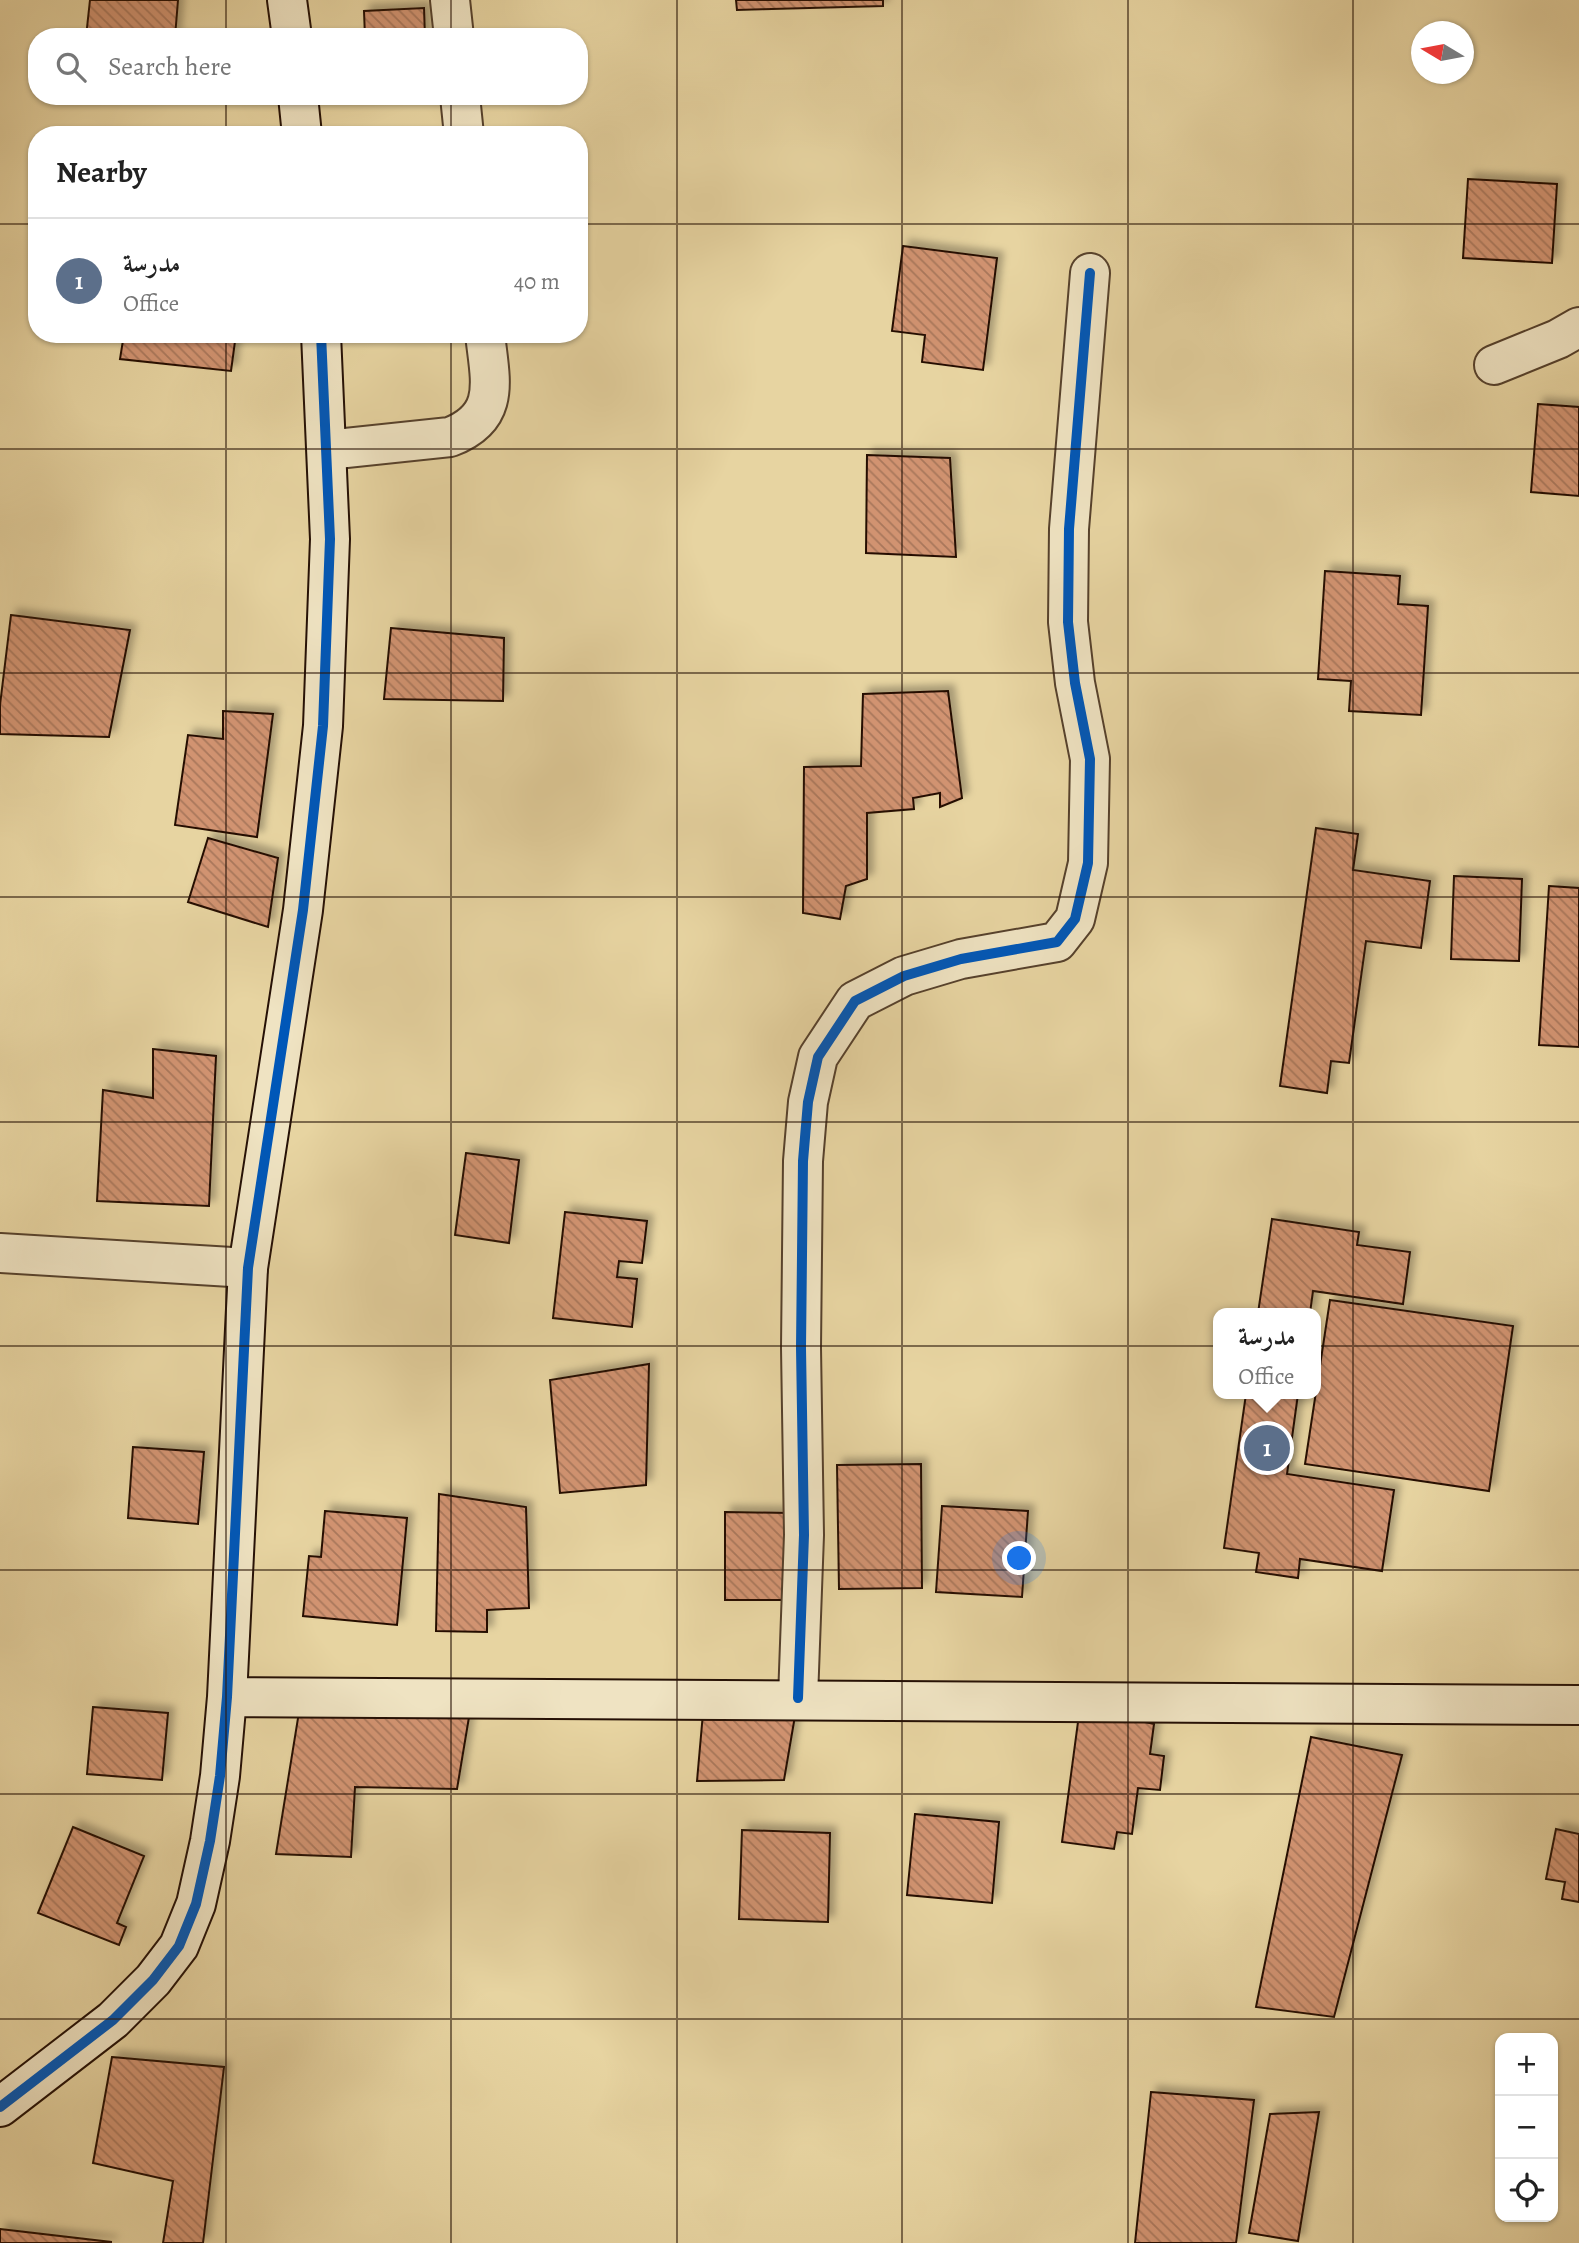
<!DOCTYPE html>
<html lang="en">
<head>
<meta charset="utf-8">
<style>
	:root { --surface:#fff; --page:#f6f6f6; --text:#222; --muted:#767676; --line:#e0e0e0; --accent:#ea580c }
	body { margin:0; font-family:Alegreya,Amiri,serif; background:var(--page); color:var(--text) }
	.controls { position:absolute; right:21px; bottom:21px; display:grid; overflow:hidden; border-radius:14px; box-shadow:0 2px 5px #0004 }
	.controls button { width:63px; height:63px; display:grid; place-items:center; padding:0; border:0; border-bottom:2px solid var(--line); background:var(--surface); color:var(--text); font:35px sans-serif }
	.compass { position:absolute; left:1411px; top:21px; width:63px; height:63px; border-radius:50%; background:var(--surface); box-shadow:0 2px 5px #0004; rotate:280deg }
	.you { position:absolute; left:1020px; top:1559px; width:24px; height:24px; margin:-18px; border:5px solid #fff; border-radius:50%; background:#1a73e8; box-shadow:0 0 0 10px #1a73e833 }
	.badge { display:grid; place-items:center; width:46px; height:46px; border-radius:50%; background:var(--accent); color:#fff; font-size:23px; font-weight:700 }
	.pin { position:absolute; translate:-50% -50%; border:4px solid #fff; box-shadow:0 2px 7px #0006 }
	.popup { position:absolute; left:1213px; top:1308px; width:108px; height:91px; box-sizing:border-box; display:grid; place-content:center; border-radius:14px; background:var(--surface); filter:drop-shadow(0 2px 5px #0005); font-size:23px; white-space:nowrap; color:var(--muted) }
	.popup b { font-size:26px; color:var(--text) }
	.popup::after { content:''; position:absolute; left:50%; top:100%; margin-left:-14px; border:14px solid transparent; border-top-color:var(--surface) }
	.list { margin:0; padding:0; list-style:none }
	h2 { display:flex; justify-content:space-between; align-items:center; height:91px; margin:0; padding:0 28px; font-size:30px }
	h2 small { font-size:23px; font-weight:400; color:var(--muted) }
	.list li { display:grid; grid-template-columns:46px 1fr auto; gap:21px; align-items:center; box-sizing:border-box; height:126px; padding:0 28px; border-top:2px solid var(--line) }
	.list b { display:block; font-size:26px; white-space:nowrap }
	.list p { margin:0; font-size:23px; white-space:nowrap; color:var(--muted) }
	.list em { font-size:23px; font-style:normal; color:var(--muted) }
	.icon { flex:none; width:38px; height:38px; fill:none; stroke:currentColor; stroke-width:2; stroke-linecap:round; stroke-linejoin:round }
	.map { position:relative; flex:none; width:1579px; height:2243px; overflow:hidden }
	.search { position:absolute; background:var(--surface); box-shadow:0 2px 5px #0004; left:28px; top:28px; width:560px; height:77px; display:flex; align-items:center; gap:18px; box-sizing:border-box; padding:0 24px; border-radius:28px; color:var(--muted); font-size:26px }
	.panel { position:absolute; background:var(--surface); box-shadow:0 2px 5px #0004; left:28px; top:126px; width:560px; height:217px; border-radius:28px }
	.map>svg:first-child { display:block }
	.building { fill:url(#building-back-hatch); stroke:#251005; stroke-width:2; filter:url(#shadow) }
	.lines { fill:none; stroke-linecap:round; stroke-linejoin:round }
	.street-casing { stroke:#56412c; stroke-width:42 }
	.secondary-casing { stroke:#251005; stroke-width:42 }
	.street { stroke:#efe3c2; stroke-width:38 }
	.secondary { stroke:#efe3c2; stroke-width:38 }
	.cycleway-casing { stroke:#efe3c2; stroke-width:15 }
	.cycleway { stroke:#0057b8; stroke-width:10 }
	.grid { fill:none; stroke:#251005; stroke-width:2; stroke-opacity:0.55 }
</style>
</head>
<body>
<div class="map">
<svg width="1579" height="2243" viewBox="0 0 1579 2243">
	<defs>
		<pattern id="building-back-hatch" width="6" height="6" patternUnits="userSpaceOnUse" patternTransform="scale(1.75)"><rect width="6" height="6" fill="#d19371"/><path d="M-1 5l2 2M0 0l6 6M5-1l2 2" fill="none" stroke="#a9775b"/></pattern>
		<filter id="shadow"><feDropShadow dx="6" dy="-6" stdDeviation="3.5" flood-color="#0004"/></filter>
	</defs>
	<rect width="100%" height="100%" fill="#e7d4a1"/>
	<filter id="stains"><feTurbulence type="fractalNoise" baseFrequency=".00286" numOctaves="4"/><feColorMatrix values="0 0 0 0 .2 0 0 0 0 .09 0 0 0 0 .02 0 0 0 .5 -.17"/></filter>
	<radialGradient id="worn" r=".72"><stop offset=".6" stop-color="#630" stop-opacity="0"/><stop offset="1" stop-color="#630" stop-opacity=".3"/></radialGradient>
	<!-- building -->
	<path class="building" d="M90,0H178L175,37H86Z
		M736,0H883V6L737,10Z
		M424,8L425,37H365L364,11Z
		M368,96H428V97L368,100Z
		M1468,179L1557,184L1552,263L1463,258Z
		M903,246L997,258L983,370L922,362L925,335L892,331Z
		M124,334H236L231,371L120,359Z
		M1538,404L1579,407V496L1531,492Z
		M867,455L950,458L956,557L866,553Z
		M1325,571L1400,576L1398,604L1428,606L1421,715L1349,711L1351,681L1318,679Z
		M11,615L130,630L109,737L0,734V705Z
		M391,628L504,638L503,701L384,699Z
		M948,691L962,798L940,807V793L913,798L914,809L867,813V879L846,886L840,919L803,913L804,767L861,766L863,694Z
		M223,711L273,714L257,837L175,825L188,735L223,739Z
		M1316,828L1358,834L1353,870L1430,881L1421,948L1366,941L1349,1063L1331,1061L1327,1093L1280,1086Z
		M208,838L278,858L268,927L188,902Z
		M1454,876L1522,879L1519,961L1451,959Z
		M1549,886L1579,888V1047L1539,1045Z
		M153,1049L216,1056L209,1206L97,1201L103,1090L153,1098Z
		M466,1153L519,1160L509,1243L455,1235Z
		M565,1212L647,1221L642,1263L619,1261L617,1277L637,1279L632,1327L553,1318Z
		M1272,1219L1359,1232L1357,1245L1410,1252L1403,1304L1313,1291L1310,1313H1258Z
		M1330,1300L1513,1326L1489,1491L1305,1464Z
		M649,1364L646,1485L560,1493L550,1380Z
		M1246,1394H1298L1287,1474L1394,1490L1382,1571L1300,1559L1298,1578L1256,1572L1259,1553L1224,1548Z
		M133,1447L204,1452L198,1524L128,1518Z
		M921,1464L922,1588L839,1589L837,1465Z
		M439,1494L526,1507L529,1608L487,1610V1632L436,1631Z
		M942,1506L1028,1511L1022,1597L936,1592Z
		M325,1511L407,1518L397,1625L303,1616L309,1556L321,1557Z
		M725,1512L790,1513L789,1600H725Z
		M93,1707L168,1713L162,1780L87,1774Z
		M1080,1707L1154,1724L1150,1754L1164,1756L1160,1790L1138,1788L1132,1834L1117,1832L1114,1849L1062,1842Z
		M796,1710L784,1780L697,1781L703,1713Z
		M470,1711L457,1789L355,1787L351,1857L276,1854L299,1712Z
		M1311,1737L1402,1755L1334,2017L1256,2007Z
		M915,1814L999,1822L992,1903L907,1895Z
		M73,1827L144,1856L117,1923L126,1927L119,1945L38,1913Z
		M1556,1829L1579,1834V1902L1562,1899L1565,1882L1546,1879Z
		M742,1830L830,1833L828,1922L739,1919Z
		M112,2057L224,2067L203,2243H163L173,2181L93,2163Z
		M1151,2092L1254,2100L1236,2243H1135Z
		M1319,2112L1298,2241L1249,2233L1270,2114Z
		M0,2229L111,2242V2243H0Z"/>
	<g class="lines">
		<!-- street casing -->
		<g class="street-casing">
			<path id="street" d="M450,0L454,37
				M460,96L464,135
				M1494,365L1558,339L1579,327
				M327,450L450,437C502,417 490,380 485,334
				M0,1253L248,1268
				M798,1698L804,1535L801,1348L803,1161L808,1102L818,1057L855,1001L904,976L961,959L1057,942L1075,919L1088,863L1090,759L1075,683L1068,622L1069,529L1090,273"/>
		</g>
		<!-- secondary casing -->
		<g class="secondary-casing">
			<path id="secondary" d="M287,0L292,37
				M298,96L302,135
				M227,1697L1579,1705
				M0,2107L113,2020L153,1980L179,1946L196,1904L210,1841L220,1776L227,1697L248,1268L303,910L323,726L330,539L321,334"/>
		</g>
		<!-- street -->
		<use href="#street" class="street"/>
		<!-- secondary -->
		<use href="#secondary" class="secondary"/>
		<!-- cycleway casing -->
		<g class="cycleway-casing">
			<path id="cycleway" d="M798,1698L804,1535L801,1348L803,1161L808,1102L818,1057L855,1001L904,976L961,959L1057,942L1075,919L1088,863L1090,759L1075,683L1068,622L1069,529L1090,273
				M0,2107L113,2020L153,1980L179,1946L196,1904L210,1841L220,1776L227,1697L248,1268L303,910L323,726L330,539L321,334"/>
		</g>
		<!-- cycleway -->
		<use href="#cycleway" class="cycleway"/>
	</g>
	<!-- grid -->
	<path class="grid" d="M226,0V37M451,0V37M677,0V2243M902,0V2243M1128,0V2243M1353,0V2243M226,96V135M451,96V135M0,224H37M579,224H1579M226,334V2243M451,334V2243M0,449H1579M0,673H1579M0,897H1579M0,1122H1579M0,1346H1579M0,1570H1579M0,1794H1579M0,2019H1579"/>
	<rect width="100%" height="100%" filter="url(#stains)"/>
	<rect width="100%" height="100%" fill="url(#worn)"/>
</svg>
<div class="controls">
<button>+</button>
<button>−</button>
<button><svg class="icon" aria-label="locate" viewBox="0 0 24 24"><circle cx="12" cy="12" r="6"/><path d="M12 2v4M12 18v4M2 12h4M18 12h4"/></svg></button>
</div>
<svg class="compass" viewBox="-18 -18 36 36"><path d="M0-13l5 13h-10z" fill="#e53935"/><path d="M0 13l5-13h-10z" fill="#767676"/></svg>
<div class="you"></div>
<div class="pin badge" style="left:1267px;top:1448px;background:#5c6f8a">1</div>
<div class="popup"><b>مدرسة</b>Office</div>
<div class="search"><svg class="icon" aria-label="search" viewBox="0 0 24 24"><circle cx="10" cy="10" r="6"/><path d="M15 15l6 6"/></svg>Search here</div>
<section class="panel">
<h2>Nearby<small></small></h2>
<ul class="list">
<li><span class="badge" style="background:#5c6f8a">1</span><div><b>مدرسة</b><p>Office</p></div><em>40 m</em></li>
</ul>
</section>
</div>
</body>
</html>
